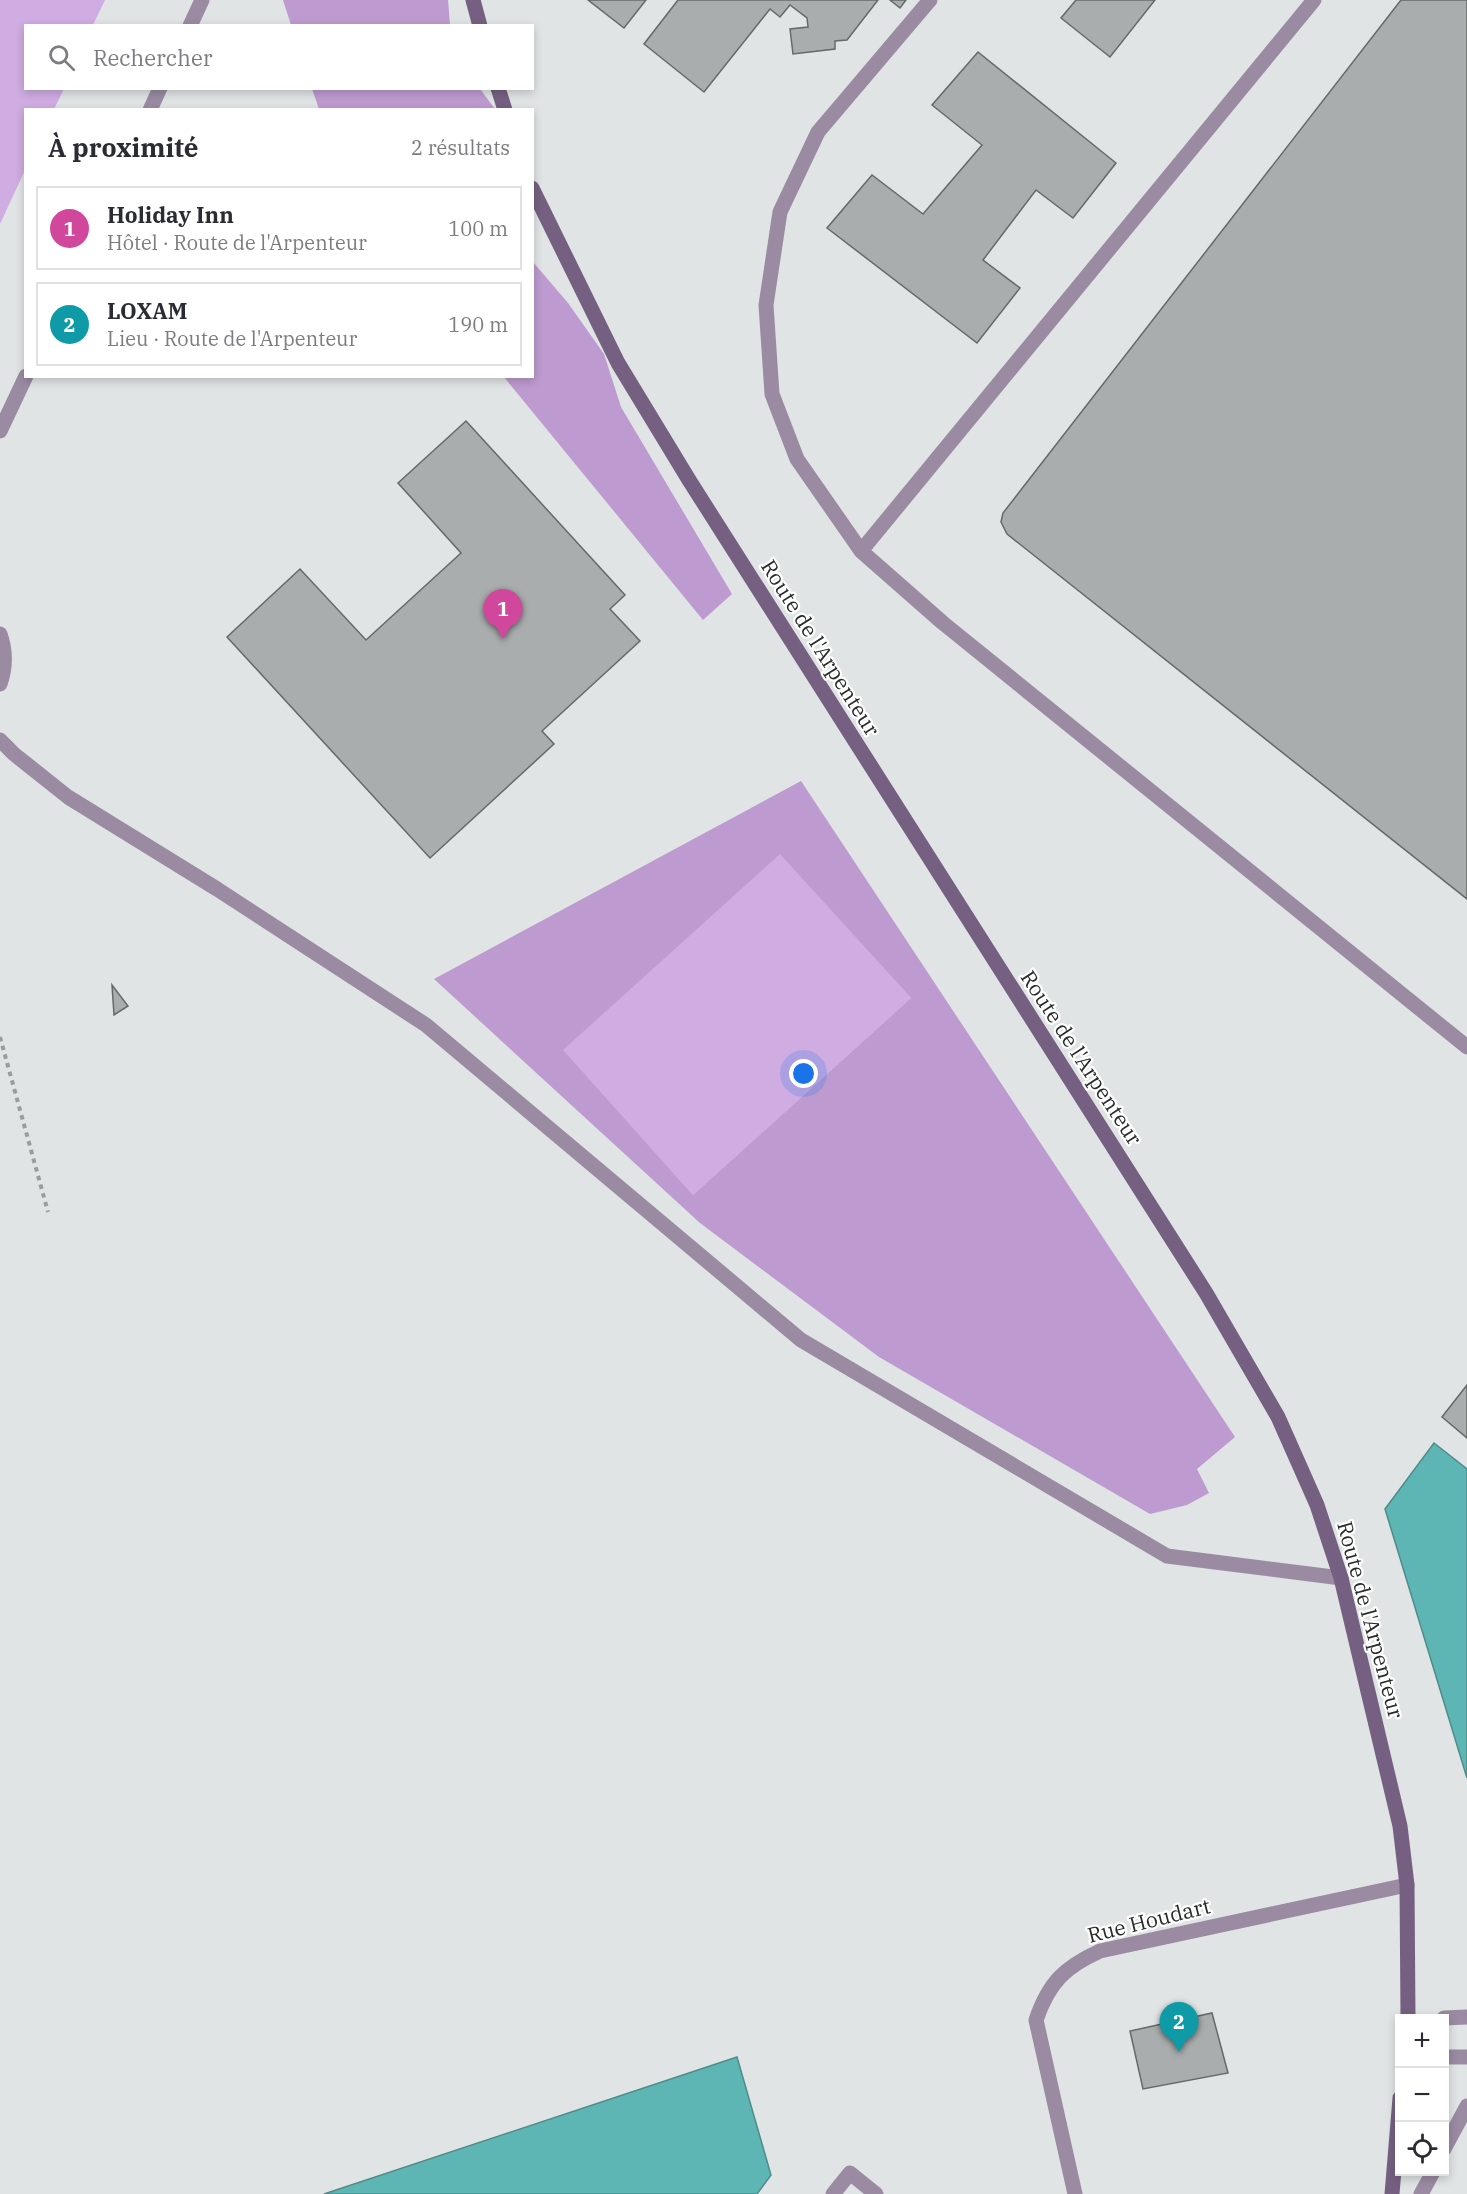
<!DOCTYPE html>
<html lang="fr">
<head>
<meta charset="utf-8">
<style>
	:root { --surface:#fff; --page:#f2f2f3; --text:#2b2b33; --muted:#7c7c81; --line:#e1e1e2; --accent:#9547b8 }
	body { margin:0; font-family:"IBM Plex Serif",serif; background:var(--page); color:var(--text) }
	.controls { position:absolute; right:18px; bottom:18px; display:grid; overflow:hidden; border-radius:0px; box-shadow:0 3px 9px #0003 }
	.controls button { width:54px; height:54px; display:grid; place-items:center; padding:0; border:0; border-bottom:2px solid var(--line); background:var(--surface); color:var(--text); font:30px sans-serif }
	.you { position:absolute; left:804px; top:1074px; width:21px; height:21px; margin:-15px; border:4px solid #fff; border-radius:50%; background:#1a73e8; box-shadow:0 0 0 9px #1a73e833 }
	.badge { display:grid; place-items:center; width:39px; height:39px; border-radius:50%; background:var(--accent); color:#fff; font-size:20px; font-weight:700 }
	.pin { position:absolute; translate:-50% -50px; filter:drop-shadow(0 2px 3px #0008) }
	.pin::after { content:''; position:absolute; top:32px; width:21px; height:18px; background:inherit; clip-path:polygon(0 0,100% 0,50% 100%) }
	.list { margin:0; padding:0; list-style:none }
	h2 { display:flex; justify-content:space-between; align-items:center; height:78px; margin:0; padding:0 24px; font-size:26px }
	h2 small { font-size:20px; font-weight:400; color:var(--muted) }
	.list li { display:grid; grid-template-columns:39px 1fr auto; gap:18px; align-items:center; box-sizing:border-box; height:84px; margin:0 12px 12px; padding:0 12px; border:2px solid var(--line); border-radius:0px }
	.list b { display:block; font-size:22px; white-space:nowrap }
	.list p { margin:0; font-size:20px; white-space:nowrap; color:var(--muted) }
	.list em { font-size:20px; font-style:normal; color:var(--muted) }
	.icon { flex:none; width:33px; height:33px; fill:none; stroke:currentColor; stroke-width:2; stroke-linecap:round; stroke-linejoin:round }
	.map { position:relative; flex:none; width:1467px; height:2194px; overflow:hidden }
	.search { position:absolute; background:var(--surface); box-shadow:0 3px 9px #0003; left:24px; top:24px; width:510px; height:66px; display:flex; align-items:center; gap:15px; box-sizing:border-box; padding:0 21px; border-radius:0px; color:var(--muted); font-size:22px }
	.panel { position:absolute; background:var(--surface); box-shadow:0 3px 9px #0003; left:24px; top:108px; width:510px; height:270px; border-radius:0px }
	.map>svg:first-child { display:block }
	.green { fill:#cface2 }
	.forest { fill:#bd9acf; fill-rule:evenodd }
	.water { fill:#5eb6b4; stroke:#4e8c8b; stroke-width:1.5 }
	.building { fill:#a9adad; stroke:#656968; stroke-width:1.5 }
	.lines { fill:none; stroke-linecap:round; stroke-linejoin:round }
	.path { stroke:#999c9c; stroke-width:4; stroke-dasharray:4.5 4.5; stroke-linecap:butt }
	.service { stroke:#9a8ba2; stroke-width:15 }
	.minor { stroke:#9a8ba2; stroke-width:15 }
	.tertiary { stroke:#9a8ba2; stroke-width:15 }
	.secondary { stroke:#766082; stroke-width:15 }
	.labels { text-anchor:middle; stroke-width:4.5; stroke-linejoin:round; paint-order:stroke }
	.street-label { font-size:21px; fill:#292a2a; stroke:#fff }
</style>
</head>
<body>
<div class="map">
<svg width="1467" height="2194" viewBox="0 0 1467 2194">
	<rect width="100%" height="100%" fill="#e0e4e4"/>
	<!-- green -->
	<path class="green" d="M0,0H105L93,25L26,26V88L64,89L54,109L26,110L25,170L0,224Z
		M780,853L911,998L693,1195L562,1050Z"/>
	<!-- forest -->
	<path class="forest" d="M283,0H448L450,25H291Z
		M312,89H480L495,109H319Z
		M533,262L568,303L604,354L621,407L732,594L703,620L504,377L532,376Z
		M801,781L1235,1437L1197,1469L1209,1493L1187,1505L1150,1514L879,1357L700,1223L434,979ZM780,854L911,998L693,1195L563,1050Z"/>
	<!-- water -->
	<path class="water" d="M1434,1443L1467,1469V1778L1385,1509Z
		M737,2057L771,2175L757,2194H324Z"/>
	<!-- building -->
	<path class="building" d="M588,0H646L624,28Z
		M678,0H878L847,40L835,41V49L793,54L790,29L808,27L807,18L790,5L780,17L770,9L704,92L644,44Z
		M890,0H906L900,8Z
		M1076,0H1155L1110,57L1061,18Z
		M1401,0H1467V899L1007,534L1001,522L1003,513Z
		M978,52L1116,163L1073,218L1036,190L983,260L1020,288L977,343L827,228L872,175L923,214L982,145L932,105Z
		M466,421L625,595L610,609L640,641L542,731L554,744L430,858L227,637L300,569L366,640L461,553L398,483Z
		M112,985L128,1006L114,1015Z
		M1467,1385V1438L1442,1417Z
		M1212,2013L1228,2073L1143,2089L1130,2031Z"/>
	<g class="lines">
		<!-- path -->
		<path class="path" d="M0,1037L48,1212"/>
		<!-- service -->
		<path class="service" d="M930,0L818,132L780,212L766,305L772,394L797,459L861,551L943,623L1467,1047
			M861,551L1314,0
			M1444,2018L1467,2017
			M1444,2057H1467
			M1444,2149L1467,2106
			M833,2194L850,2173L876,2194
			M1075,2194L1036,2020C1049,1982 1065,1967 1100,1951L1407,1885
			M1421,2194L1433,2172"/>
		<!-- minor -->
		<path class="minor" d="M190,26L202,0
			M150,110L160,88
			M0,431L26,376"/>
		<!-- tertiary -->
		<path class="tertiary" d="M0,634C6,651 6,667 0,684
			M0,740L14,754L68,797L217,889L426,1025L801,1340L1167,1556L1341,1578"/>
		<!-- secondary -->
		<path class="secondary" d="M473,0L480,26
			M498,88L505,110
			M532,188L618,363L689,480L1206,1293L1278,1417L1317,1505L1341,1578L1400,1826L1407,1885L1408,2018
			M1392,2194L1400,2098"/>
	</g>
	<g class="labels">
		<!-- street labels -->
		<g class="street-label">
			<text transform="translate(820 648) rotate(58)" y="7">Route de l'Arpenteur</text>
			<text transform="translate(1081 1058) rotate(57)" y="7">Route de l'Arpenteur</text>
			<text transform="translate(1370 1620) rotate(75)" y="7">Route de l'Arpenteur</text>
			<text transform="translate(1149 1921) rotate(-14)" y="7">Rue Houdart</text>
		</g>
	</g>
</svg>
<div class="controls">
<button>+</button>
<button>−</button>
<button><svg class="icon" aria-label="locate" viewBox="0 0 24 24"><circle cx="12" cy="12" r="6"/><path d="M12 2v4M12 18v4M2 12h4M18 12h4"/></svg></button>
</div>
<div class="you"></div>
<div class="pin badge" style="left:503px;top:639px;background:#d1479c">1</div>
<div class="pin badge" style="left:1179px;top:2052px;background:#0f9aa8">2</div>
<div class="search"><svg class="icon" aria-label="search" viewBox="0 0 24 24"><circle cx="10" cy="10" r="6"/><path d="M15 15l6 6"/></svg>Rechercher</div>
<section class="panel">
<h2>À proximité<small>2 résultats</small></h2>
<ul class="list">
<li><span class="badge" style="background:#d1479c">1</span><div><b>Holiday Inn</b><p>Hôtel · Route de l'Arpenteur</p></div><em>100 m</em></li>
<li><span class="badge" style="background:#0f9aa8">2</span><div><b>LOXAM</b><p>Lieu · Route de l'Arpenteur</p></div><em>190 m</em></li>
</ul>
</section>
</div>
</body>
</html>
